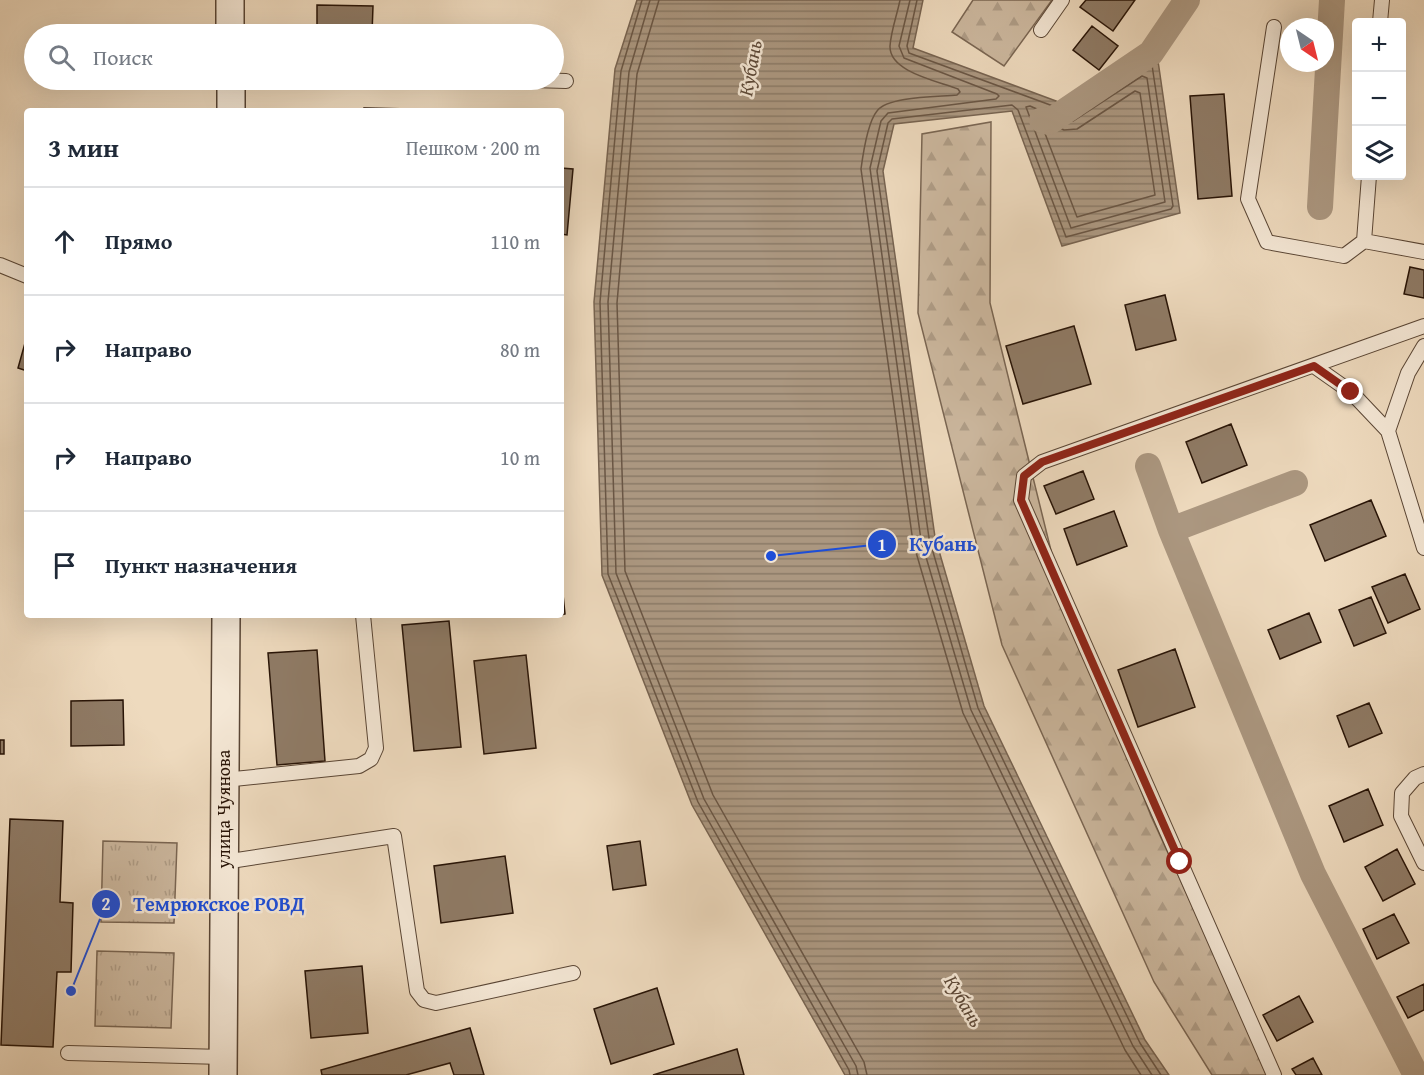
<!DOCTYPE html>
<html lang="ru">
<head>
<meta charset="utf-8">
<style>
	:root { --surface:#fff; --page:#f6f6f7; --text:#1f2937; --muted:#747a83; --line:#e0e1e3 }
	body { margin:0; font-family:"Gentium Book Plus",serif; background:var(--page); color:var(--text) }
	.controls { position:absolute; right:18px; top:18px; display:grid; overflow:hidden; border-radius:6px; box-shadow:0 6px 24px #0002 }
	.controls button { width:54px; height:54px; display:grid; place-items:center; padding:0; border:0; border-bottom:2px solid var(--line); background:var(--surface); color:var(--text); font:30px sans-serif }
	.compass { position:absolute; left:1280px; top:18px; width:54px; height:54px; border-radius:50%; background:var(--surface); box-shadow:0 6px 24px #0002; rotate:145deg }
	.stop { position:absolute; width:18px; height:18px; margin:-14px; border:4px solid #8f2418; border-radius:50%; background:#fff }
	.stop.end { background:#8f2418; border-color:#fff; box-shadow:0 2px 6px #0008 }
	.list { margin:0; padding:0; list-style:none }
	h2 { display:flex; justify-content:space-between; align-items:center; height:78px; margin:0; padding:0 24px; font-size:26px }
	h2 small { font-size:20px; font-weight:400; color:var(--muted) }
	.list li { display:grid; grid-template-columns:39px 1fr auto; gap:18px; align-items:center; box-sizing:border-box; height:108px; padding:0 24px; border-top:2px solid var(--line) }
	.list b { display:block; font-size:22px; white-space:nowrap }
	.list em { font-size:20px; font-style:normal; color:var(--muted) }
	.icon { flex:none; width:33px; height:33px; fill:none; stroke:currentColor; stroke-width:2; stroke-linecap:round; stroke-linejoin:round }
	.map { position:relative; flex:none; width:1424px; height:1075px; overflow:hidden }
	.search { position:absolute; background:var(--surface); box-shadow:0 6px 24px #0002; left:24px; top:24px; width:540px; height:66px; display:flex; align-items:center; gap:15px; box-sizing:border-box; padding:0 21px; border-radius:33px; color:var(--muted); font-size:22px }
	.panel { position:absolute; background:var(--surface); box-shadow:0 6px 24px #0002; left:24px; top:108px; width:540px; height:510px; border-radius:6px }
	.map>svg:first-child { display:block }
	.grass { fill:url(#grass-tufts); stroke:#7a6653; stroke-width:1.5 }
	.forest { fill:url(#forest-firs); stroke:#7a6653; stroke-width:1.5 }
	.water { fill:url(#water-rules); stroke:#776350; stroke-width:1.5 }
	.lines { fill:none; stroke-linecap:round; stroke-linejoin:round }
	.shore { stroke:#6a5644; stroke-width:1.5 }
	.canal { stroke:#ab9780; stroke-width:26 }
	.building { fill:#8f7b66; stroke:#281407; stroke-width:1.5 }
	.lane-casing { stroke:#5a4635; stroke-width:16 }
	.street-casing { stroke:#5a4635; stroke-width:30 }
	.lane { stroke:#f4e7d5; stroke-width:14 }
	.street { stroke:#f4e7d5; stroke-width:27 }
	.route { stroke:#8f2418; stroke-width:8 }
	.labels { text-anchor:middle; stroke-width:5; stroke-linejoin:round; paint-order:stroke }
	.street-label { font-size:18px; fill:#281407; stroke:#f4e7d5 }
	.water-label { font-size:20px; font-style:italic; fill:#5c4837; stroke:#f4e7d5 }
	.leader { fill:none; stroke:#1d4ed8; stroke-width:2 }
	.callout-dot { fill:#1d4ed8; stroke:#f4e7d5; stroke-width:2 }
	.mark-label { font-size:18px; text-anchor:middle; font-weight:bold; fill:#fff }
	.callout-label { font-size:20px; text-anchor:middle; font-weight:bold; fill:#1d4ed8; stroke:#f4e7d5; stroke-width:5; stroke-linejoin:round; paint-order:stroke }
</style>
</head>
<body>
<div class="map">
<svg width="1424" height="1075" viewBox="0 0 1424 1075">
	<defs>
		<pattern id="grass-tufts" width="24" height="20" patternUnits="userSpaceOnUse" patternTransform="scale(1.5)"><rect width="24" height="20" fill="#ccb89f"/><path d="M3 7l-1-3M5 7V3M7 7l1-3M15 17l-1-3M17 17v-4M19 17l1-3" fill="none" stroke="#af9d87"/></pattern>
		<pattern id="forest-firs" width="22" height="20" patternUnits="userSpaceOnUse" patternTransform="scale(1.5)"><rect width="22" height="20" fill="#ccb89f"/><path d="M5 1l3.5 6h-7zM16 11l3.5 6h-7z" fill="#af9d87"/></pattern>
		<pattern id="water-rules" width="6" height="5" patternUnits="userSpaceOnUse" patternTransform="scale(1.5)"><rect width="6" height="5" fill="#ab9780"/><path d="M0 2.5h6" fill="none" stroke="#8b7a67"/></pattern>
	</defs>
	<rect width="100%" height="100%" fill="#eedabe"/>
	<filter id="stains"><feTurbulence type="fractalNoise" baseFrequency=".00333" numOctaves="4"/><feColorMatrix values="0 0 0 0 .2 0 0 0 0 .09 0 0 0 0 .02 0 0 0 .5 -.17"/></filter>
	<radialGradient id="worn" r=".72"><stop offset=".6" stop-color="#630" stop-opacity="0"/><stop offset="1" stop-color="#630" stop-opacity=".3"/></radialGradient>
	<!-- grass -->
	<path class="grass" d="M103,841L177,843L174,923L101,922Z
		M97,951L174,953L171,1028L95,1026Z"/>
	<!-- forest -->
	<path class="forest" d="M973,0H1052L1004,66L952,32Z
		M991,122L990,303L1059,583L1151,816L1270,1075H1212L1154,982L1002,645L918,313L922,134Z"/>
	<!-- water -->
	<path class="water" d="M637,0H923L913,48L1056,101L1069,108L1151,53L1156,47L1180,213L1062,246L1012,111L894,124L883,171L935,537L984,706L1145,1040L1169,1075H845L692,805L602,575L594,302L615,69Z"/>
	<g class="lines">
		<!-- shore -->
		<path class="shore" d="M642,0L621,71L600,302L608,574L698,802L849,1070L850,1075
			M650,0L629,72L608,302L616,573L704,799L856,1066L858,1075
			M659,0L637,74L617,303L625,571L713,795L864,1062L867,1075
			M900,0C897,15 891,31 890,46C889,72 938,81 958,89L960,92L957,95C939,97 888,96 877,111C868,122 863,154 861,169L913,542L963,713L1125,1050L1141,1075
			M910,0L899,46L904,58L997,94L999,96L996,99L888,113L881,121L870,168L921,540L971,710L1133,1046L1152,1075
			M917,0L907,46L909,53L1053,106L1067,113H1073L1148,63L1152,65L1173,206L1171,209L1066,237L1018,110L1012,105L892,119L888,123L877,171L929,538L978,708L1140,1043L1161,1075
			M1142,76L1147,78L1165,202L1071,228L1026,107L1030,106L1064,121H1073Z
			M1135,91L1140,93L1155,195L1077,217L1041,123L1045,121L1064,130L1077,129Z"/>
		<!-- canal -->
		<path class="canal" d="M1042,120L1049,122L1151,53L1187,0
			M1320,207L1332,0
			M1148,466L1171,530L1313,874L1416,1075
			M1171,530L1295,483"/>
	</g>
	<!-- building -->
	<path class="building" d="M1086,0H1135L1113,31L1080,7Z
		M317,5L373,6L372,34H317Z
		M1092,26L1118,46L1099,70L1073,50Z
		M1224,94L1232,196L1198,199L1190,96Z
		M364,108L411,109V111H364Z
		M561,168L573,169L567,235L561,234Z
		M1410,267L1424,270V298L1404,294Z
		M1165,295L1176,340L1136,350L1125,305Z
		M1074,326L1091,384L1023,404L1006,346Z
		M27,336V371L18,368Z
		M561,418L563,446H561Z
		M1231,424L1247,465L1202,483L1186,442Z
		M1083,471L1094,499L1056,514L1044,486Z
		M1371,500L1386,536L1325,561L1310,525Z
		M1114,511L1127,546L1077,565L1064,529Z
		M1405,574L1420,609L1388,623L1372,587Z
		M561,575L565,614L561,615Z
		M1371,597L1386,633L1354,646L1339,610Z
		M1309,613L1321,642L1280,659L1268,630Z
		M449,621L461,747L414,751L402,625Z
		M1175,649L1195,707L1138,727L1118,670Z
		M317,650L325,761L277,765L268,653Z
		M526,655L536,748L484,754L474,661Z
		M123,700L124,745L71,746V701Z
		M1369,703L1382,733L1349,747L1337,716Z
		M0,740H4V754H0Z
		M1368,789L1383,825L1344,842L1329,806Z
		M10,819L63,821L60,902L73,903L71,972H57L53,1047L1,1045Z
		M640,841L646,885L613,890L607,846Z
		M1397,849L1415,884L1383,901L1365,867Z
		M505,856L513,913L441,923L434,866Z
		M1394,914L1409,943L1377,959L1363,929Z
		M362,966L368,1033L311,1038L305,971Z
		M1424,984V1010L1408,1018L1397,997Z
		M657,988L674,1044L611,1064L594,1009Z
		M1299,996L1313,1022L1277,1041L1263,1015Z
		M470,1028L484,1075H454L450,1063L406,1075H322L321,1070Z
		M737,1049L744,1075H653Z
		M1313,1058L1322,1075H1296L1292,1069Z"/>
	<g class="lines">
		<!-- lane casing -->
		<g class="lane-casing">
			<path id="lane" d="M1380,22L1382,0
				M1274,27L1248,199L1267,242L1344,256L1364,241L1424,252
				M1041,30L1062,0
				M532,80L566,81
				M1364,241L1369,176
				M0,265L27,276
				M1424,346L1408,373L1388,431L1424,548
				M1314,366L1351,392L1388,431
				M1424,774L1415,778L1402,793L1401,816L1424,863
				M224,780L359,766L371,759L376,748L363,615
				M224,862L394,836L417,991L424,1000L436,1003L573,973
				M68,1053L223,1057
				M1274,1075L1021,500L1024,476L1042,462L1424,326"/>
		</g>
		<!-- street casing -->
		<g class="street-casing">
			<path id="street" d="M230,0V34
				M231,80V111
				M223,1075L226,615"/>
		</g>
		<!-- lane -->
		<use href="#lane" class="lane"/>
		<!-- street -->
		<use href="#street" class="street"/>
	</g>
	<g class="lines">
		<!-- route -->
		<path class="route" d="M1180,862L1021,500L1024,476L1042,462L1314,366L1351,392"/>
	</g>
	<g class="labels">
		<!-- street labels -->
		<g class="street-label">
			<text transform="translate(224 809) rotate(-90)" y="6">улица Чуянова</text>
		</g>
		<!-- water labels -->
		<g class="water-label">
			<text transform="translate(750 68) rotate(-80)" y="7">Кубань</text>
			<text transform="translate(964 1001) rotate(59)" y="7">Кубань</text>
		</g>
	</g>
	<!-- callouts -->
	<path class="leader" d="M771 556L882 544M71 991L106 904"/>
	<g class="callout-dot">
		<circle cx="771" cy="556" r="6"/>
		<circle cx="71" cy="991" r="6"/>
		<circle cx="882" cy="544" r="15"/>
		<circle cx="106" cy="904" r="15"/>
	</g>
	<g class="mark-label">
		<text x="882" y="551">1</text>
		<text x="106" y="910">2</text>
	</g>
	<g class="callout-label">
		<text x="943" y="551">Кубань</text>
		<text x="219" y="911">Темрюкское РОВД</text>
	</g>
	<rect width="100%" height="100%" filter="url(#stains)"/>
	<rect width="100%" height="100%" fill="url(#worn)"/>
</svg>
<div class="controls">
<button>+</button>
<button>−</button>
<button><svg class="icon" aria-label="layers" viewBox="0 0 24 24"><path d="M12 4l9 5-9 5-9-5zM3 14l9 5 9-5"/></svg></button>
</div>
<svg class="compass" viewBox="-18 -18 36 36"><path d="M0-13l5 13h-10z" fill="#e53935"/><path d="M0 13l5-13h-10z" fill="#747a83"/></svg>
<div class="stop" style="left:1180px;top:862px"></div>
<div class="stop end" style="left:1351px;top:392px"></div>
<div class="search"><svg class="icon" aria-label="search" viewBox="0 0 24 24"><circle cx="10" cy="10" r="6"/><path d="M15 15l6 6"/></svg>Поиск</div>
<section class="panel">
<h2>3 мин<small>Пешком · 200 m</small></h2>
<ul class="list">
<li><svg class="icon" aria-label="ahead" viewBox="0 0 24 24"><path d="M12 20V5M6 11l6-6 6 6"/></svg><div><b>Прямо</b></div><em>110 m</em></li>
<li><svg class="icon" aria-label="right" viewBox="0 0 24 24"><path d="M7 20v-9h11M14 6l5 5-5 5"/></svg><div><b>Направо</b></div><em>80 m</em></li>
<li><svg class="icon" aria-label="right" viewBox="0 0 24 24"><path d="M7 20v-9h11M14 6l5 5-5 5"/></svg><div><b>Направо</b></div><em>10 m</em></li>
<li><svg class="icon" aria-label="arrive" viewBox="0 0 24 24"><path d="M6 21V4h12l-3 4 3 4H6"/></svg><div><b>Пункт назначения</b></div></li>
</ul>
</section>
</div>
</body>
</html>
